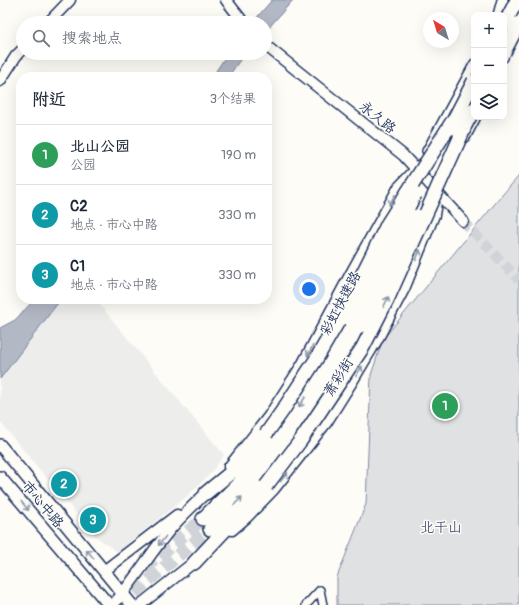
<!DOCTYPE html>
<html lang="zh">
<head>
<meta charset="utf-8">
<style>
	:root { --surface:#fff; --page:#f2f2f3; --text:#1f2937; --muted:#747a83; --line:#e0e1e3; --accent:#db2777 }
	body { margin:0; font-family:Pangolin,"LXGW WenKai TC",sans-serif; background:var(--page); color:var(--text) }
	.controls { position:absolute; right:12px; top:12px; display:grid; overflow:hidden; border-radius:8px; box-shadow:0 4px 16px #0002 }
	.controls button { width:36px; height:36px; display:grid; place-items:center; padding:0; border:0; border-bottom:1px solid var(--line); background:var(--surface); color:var(--text); font:20px sans-serif }
	.compass { position:absolute; left:423px; top:12px; width:36px; height:36px; border-radius:50%; background:var(--surface); box-shadow:0 4px 16px #0002; rotate:322deg }
	.you { position:absolute; left:309px; top:289px; width:14px; height:14px; margin:-10px; border:3px solid #fff; border-radius:50%; background:#1a73e8; box-shadow:0 0 0 6px #1a73e833 }
	.badge { display:grid; place-items:center; width:26px; height:26px; border-radius:50%; background:var(--accent); color:#fff; font-size:13px; font-weight:700 }
	.pin { position:absolute; translate:-50% -50%; border:2px solid #fff; box-shadow:0 1px 4px #0006 }
	.list { margin:0; padding:0; list-style:none }
	h2 { display:flex; justify-content:space-between; align-items:center; height:52px; margin:0; padding:0 16px; font-size:17px }
	h2 small { font-size:13px; font-weight:400; color:var(--muted) }
	.list li { display:grid; grid-template-columns:26px 1fr auto; gap:12px; align-items:center; box-sizing:border-box; height:60px; padding:0 16px; border-top:1px solid var(--line) }
	.list b { display:block; font-size:15px; white-space:nowrap }
	.list p { margin:0; font-size:13px; white-space:nowrap; color:var(--muted) }
	.list em { font-size:13px; font-style:normal; color:var(--muted) }
	.icon { flex:none; width:22px; height:22px; fill:none; stroke:currentColor; stroke-width:2; stroke-linecap:round; stroke-linejoin:round }
	.map { position:relative; flex:none; width:519px; height:605px; overflow:hidden }
	.search { position:absolute; background:var(--surface); box-shadow:0 4px 16px #0002; left:16px; top:16px; width:256px; height:44px; display:flex; align-items:center; gap:10px; box-sizing:border-box; padding:0 14px; border-radius:22px; color:var(--muted); font-size:15px }
	.panel { position:absolute; background:var(--surface); box-shadow:0 4px 16px #0002; left:16px; top:72px; width:256px; height:232px; border-radius:16px }
	.map>svg:first-child { display:block }
	.built { fill:#edeeec }
	.green { fill:#e0e1e3; stroke:#7e88a0 }
	.water { fill:#b3b8c5; stroke:#76819c }
	.lines { fill:none; stroke-linecap:round; stroke-linejoin:round }
	.secondary-tunnel { stroke:#d0d3d8; stroke-width:10; stroke-dasharray:10 5; stroke-linecap:butt }
	.highway-tunnel { stroke:#d0d3d8; stroke-width:13; stroke-dasharray:13 6; stroke-linecap:butt }
	.street-casing { stroke:#1b2f5e; stroke-width:10 }
	.secondary-casing { stroke:#1b2f5e; stroke-width:13 }
	.primary-casing { stroke:#1b2f5e; stroke-width:14 }
	.highway-casing { stroke:#1b2f5e; stroke-width:16 }
	.street { stroke:#fdfcf7; stroke-width:7 }
	.secondary { stroke:#fdfcf7; stroke-width:10 }
	.primary { stroke:#fdfcf7; stroke-width:11 }
	.highway { stroke:#fdfcf7; stroke-width:13 }
	.highway-bridge-casing { stroke:#1b2f5e; stroke-width:16; stroke-linecap:butt }
	.highway-bridge { stroke:#fdfcf7; stroke-width:13 }
	.oneway { stroke:#8c96aa }
	.labels { text-anchor:middle; stroke-width:3; stroke-linejoin:round; paint-order:stroke }
	.street-label { font-size:14px; fill:#1b2f5e; stroke:#fdfcf7 }
	.park-label { font-size:14px; fill:#4c5c7f; stroke:#fdfcf7 }
</style>
</head>
<body>
<div class="map">
<svg width="519" height="605" viewBox="0 0 519 605">
	<rect width="100%" height="100%" fill="#fdfcf7"/>
	<filter id="ink" filterUnits="userSpaceOnUse"><feTurbulence type="fractalNoise" baseFrequency=".025" numOctaves="2"/><feDisplacementMap in="SourceGraphic" scale="8" xChannelSelector="R" yChannelSelector="G"/><feConvolveMatrix kernelMatrix="1 2 1 2 8 2 1 2 1" color-interpolation-filters="sRGB"/></filter>
	<g filter="url(#ink)">
		<!-- built -->
		<path class="built" d="M55,299H95L224,455L211,473L185,498L117,552L94,535L0,422V370Z"/>
		<!-- green -->
		<path class="green" d="M519,176V605H337V577L366,504L371,375L383,339L503,194Z"/>
		<!-- water -->
		<path class="water" d="M272,0H293L265,32V23H252Z
			M228,53H245L228,77H212Z
			M35,299H61L0,379V328L15,320Z"/>
		<g class="lines">
			<!-- secondary-tunnel -->
			<path class="secondary-tunnel" d="M463,221L519,280"/>
			<!-- highway-tunnel -->
			<path class="highway-tunnel" d="M101,605L203,519
				M120,605L149,580L210,529"/>
			<!-- street casing -->
			<g class="street-casing">
				<path id="street" d="M497,15L501,0
					M504,58C509,39 506,20 504,0
					M466,138L477,117
					M426,151L474,63
					M306,605L320,590L323,605"/>
			</g>
			<!-- secondary casing -->
			<g class="secondary-casing">
				<path id="secondary" d="M226,0L244,23
					M48,23L70,0
					M265,45L403,155L463,221
					M0,81L16,56L23,49
					M229,467L269,416L302,365L350,275L399,187L420,165
					M232,530L247,517L274,489L326,423L353,380L377,340L404,289L434,215L437,196
					M104,571L177,515
					M113,605C135,580 152,550 174,525C186,512 199,500 211,488
					M140,605L198,559"/>
			</g>
			<!-- primary casing -->
			<g class="primary-casing">
				<path id="primary" d="M0,445L132,605
					M0,477L109,605"/>
			</g>
			<!-- highway casing -->
			<g class="highway-casing">
				<path id="highway" d="M206,493L234,470L254,448L266,434
					M203,519C216,505 231,492 244,478C287,431 320,376 350,320
					M210,529C223,516 237,503 249,490C293,441 329,385 360,326
					M194,563L242,512L266,486"/>
			</g>
			<!-- street -->
			<use href="#street" class="street"/>
			<!-- secondary -->
			<use href="#secondary" class="secondary"/>
			<!-- primary -->
			<use href="#primary" class="primary"/>
			<!-- highway -->
			<use href="#highway" class="highway"/>
			<!-- highway-bridge casing -->
			<g class="highway-bridge-casing">
				<path id="highway-bridge" d="M504,25L517,0
					M504,52L519,23
					M449,129L474,81
					M460,135L474,109
					M350,320L415,194
					M360,326L417,216
					M266,434L283,410L315,361L343,313L388,223L452,122
					M266,486L301,440L363,347L387,300L464,129"/>
			</g>
			<!-- highway-bridge -->
			<use href="#highway-bridge" class="highway-bridge"/>
		</g>
		<!-- one-way arrows -->
		<defs><path id="oneway-shaft" d="M-6 0H5M1.5-3L5.5 0L1.5 3" fill="none" stroke-width="1.6" stroke-linecap="round" stroke-linejoin="round"/></defs>
		<g class="oneway">
			<use href="#oneway-shaft" transform="translate(392 200) rotate(119)"/>
			<use href="#oneway-shaft" transform="translate(418 255) rotate(-68)"/>
			<use href="#oneway-shaft" transform="translate(386 302) rotate(-64)"/>
			<use href="#oneway-shaft" transform="translate(310 351) rotate(118)"/>
			<use href="#oneway-shaft" transform="translate(359 371) rotate(-59)"/>
			<use href="#oneway-shaft" transform="translate(302 402) rotate(123)"/>
			<use href="#oneway-shaft" transform="translate(284 477) rotate(-52)"/>
			<use href="#oneway-shaft" transform="translate(238 501) rotate(-46)"/>
			<use href="#oneway-shaft" transform="translate(25 506) rotate(50)"/>
			<use href="#oneway-shaft" transform="translate(162 541) rotate(128)"/>
			<use href="#oneway-shaft" transform="translate(90 554) rotate(-129)"/>
		</g>
	</g>
	<g class="labels">
		<!-- street labels -->
		<g class="street-label">
			<text transform="translate(378 117) rotate(39)" y="5">永久路</text>
			<text transform="translate(340 303) rotate(-62)" y="5">彩虹快速路</text>
			<text transform="translate(338 377) rotate(-58)" y="5">萧彩街</text>
			<text transform="translate(43 504) rotate(50)" y="5">市心中路</text>
		</g>
		<!-- park labels -->
		<g class="park-label">
			<text x="441" y="532">北干山</text>
		</g>
	</g>
</svg>
<div class="controls">
<button>+</button>
<button>−</button>
<button><svg class="icon" aria-label="layers" viewBox="0 0 24 24"><path d="M12 4l9 5-9 5-9-5zM3 14l9 5 9-5"/></svg></button>
</div>
<svg class="compass" viewBox="-18 -18 36 36"><path d="M0-13l5 13h-10z" fill="#e53935"/><path d="M0 13l5-13h-10z" fill="#747a83"/></svg>
<div class="you"></div>
<div class="pin badge" style="left:445px;top:406px;background:#2e9e5b">1</div>
<div class="pin badge" style="left:64px;top:484px;background:#0f9aa8">2</div>
<div class="pin badge" style="left:93px;top:520px;background:#0f9aa8">3</div>
<div class="search"><svg class="icon" aria-label="search" viewBox="0 0 24 24"><circle cx="10" cy="10" r="6"/><path d="M15 15l6 6"/></svg>搜索地点</div>
<section class="panel">
<h2>附近<small>3个结果</small></h2>
<ul class="list">
<li><span class="badge" style="background:#2e9e5b">1</span><div><b>北山公园</b><p>公园</p></div><em>190 m</em></li>
<li><span class="badge" style="background:#0f9aa8">2</span><div><b>C2</b><p>地点 · 市心中路</p></div><em>330 m</em></li>
<li><span class="badge" style="background:#0f9aa8">3</span><div><b>C1</b><p>地点 · 市心中路</p></div><em>330 m</em></li>
</ul>
</section>
</div>
</body>
</html>
